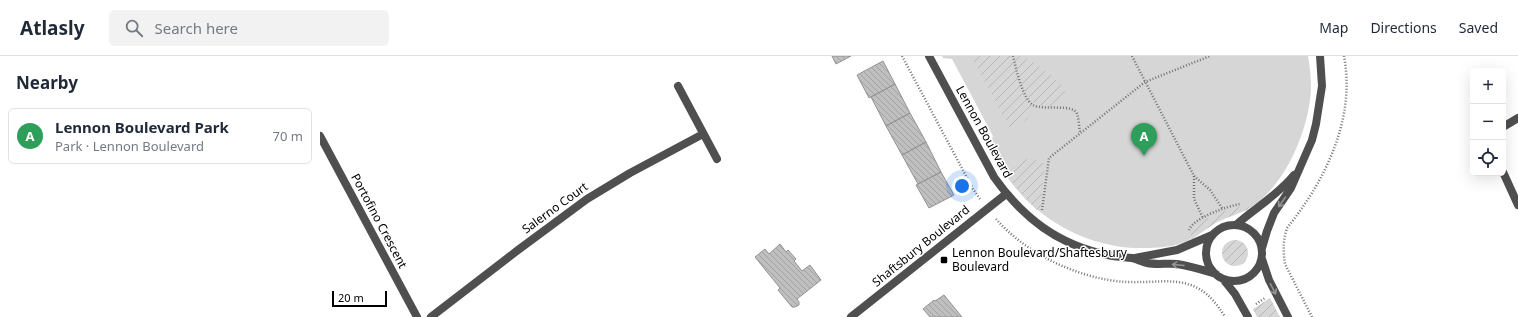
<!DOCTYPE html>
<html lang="en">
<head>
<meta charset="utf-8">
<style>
	:root { --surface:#fff; --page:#f2f2f3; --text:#1f2937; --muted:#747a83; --line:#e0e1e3; --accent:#000 }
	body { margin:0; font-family:"Noto Sans",sans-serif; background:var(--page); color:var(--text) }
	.controls { position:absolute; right:12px; top:12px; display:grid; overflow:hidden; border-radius:6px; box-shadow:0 4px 16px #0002 }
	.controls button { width:36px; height:36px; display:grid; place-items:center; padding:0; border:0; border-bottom:1px solid var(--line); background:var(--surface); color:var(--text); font:20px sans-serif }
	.scale { position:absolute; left:12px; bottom:10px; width:55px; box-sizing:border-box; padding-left:4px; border:2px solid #000; border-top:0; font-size:11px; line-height:14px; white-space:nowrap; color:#000; -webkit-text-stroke:3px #fff; paint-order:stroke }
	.you { position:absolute; left:642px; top:130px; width:14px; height:14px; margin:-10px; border:3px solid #fff; border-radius:50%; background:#1a73e8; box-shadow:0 0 0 6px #1a73e833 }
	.badge { display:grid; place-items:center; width:26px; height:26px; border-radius:50%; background:var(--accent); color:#fff; font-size:13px; font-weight:700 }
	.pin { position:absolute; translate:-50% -33px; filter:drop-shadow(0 1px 2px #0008) }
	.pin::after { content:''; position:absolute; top:21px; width:14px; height:12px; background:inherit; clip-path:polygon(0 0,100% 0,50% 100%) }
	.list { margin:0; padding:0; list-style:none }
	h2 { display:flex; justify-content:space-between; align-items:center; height:52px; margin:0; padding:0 16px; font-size:17px }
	h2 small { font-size:13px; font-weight:400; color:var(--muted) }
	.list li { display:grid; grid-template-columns:26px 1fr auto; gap:12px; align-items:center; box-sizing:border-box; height:56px; margin:0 8px 8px; padding:0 8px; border:1px solid var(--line); border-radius:6px }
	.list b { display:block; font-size:15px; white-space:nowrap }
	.list p { margin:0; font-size:13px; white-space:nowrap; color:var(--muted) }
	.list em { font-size:13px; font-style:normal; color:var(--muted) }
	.icon { flex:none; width:22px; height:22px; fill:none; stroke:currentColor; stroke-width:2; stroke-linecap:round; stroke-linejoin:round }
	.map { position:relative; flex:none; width:1198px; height:261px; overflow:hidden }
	header { display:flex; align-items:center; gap:24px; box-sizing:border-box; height:56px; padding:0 20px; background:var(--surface); border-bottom:1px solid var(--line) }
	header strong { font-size:19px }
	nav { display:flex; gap:22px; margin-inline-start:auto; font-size:14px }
	.search { width:280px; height:36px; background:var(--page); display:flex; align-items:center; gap:10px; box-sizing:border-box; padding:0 14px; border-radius:6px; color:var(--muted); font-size:15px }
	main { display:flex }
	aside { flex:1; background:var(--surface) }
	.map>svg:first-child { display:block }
	.park { fill:#d6d6d6 }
	.garden { fill:url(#garden-furrows) }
	.building { fill:url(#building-back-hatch); stroke:#939393 }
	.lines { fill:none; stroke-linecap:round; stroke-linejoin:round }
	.path { stroke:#717171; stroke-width:2.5; stroke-dasharray:1 2; stroke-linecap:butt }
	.service { stroke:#4f4f4f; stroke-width:8 }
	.minor { stroke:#4f4f4f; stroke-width:8 }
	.tertiary { stroke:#4f4f4f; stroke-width:8 }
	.oneway { stroke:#959595 }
	.poi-dot { fill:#000; stroke:#fff; stroke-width:1.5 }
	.labels { text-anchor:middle; stroke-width:3; stroke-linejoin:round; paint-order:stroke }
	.street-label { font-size:12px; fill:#000; stroke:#fff }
	.poi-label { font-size:12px; fill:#000; stroke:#fff; text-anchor:start }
</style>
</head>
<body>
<header>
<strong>Atlasly</strong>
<div class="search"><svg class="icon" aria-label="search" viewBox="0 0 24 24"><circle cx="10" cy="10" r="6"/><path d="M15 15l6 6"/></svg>Search here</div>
<nav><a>Map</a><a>Directions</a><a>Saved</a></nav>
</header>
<main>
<aside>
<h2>Nearby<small></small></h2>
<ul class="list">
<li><span class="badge" style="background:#2e9e5b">A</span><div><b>Lennon Boulevard Park</b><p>Park · Lennon Boulevard</p></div><em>70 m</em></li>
</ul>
</aside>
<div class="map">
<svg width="1198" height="261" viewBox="0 0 1198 261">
	<defs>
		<pattern id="garden-furrows" width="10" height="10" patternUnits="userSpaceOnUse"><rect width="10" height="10" fill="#d6d6d6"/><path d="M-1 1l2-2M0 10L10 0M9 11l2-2" fill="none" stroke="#b6b6b6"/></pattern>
		<pattern id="building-back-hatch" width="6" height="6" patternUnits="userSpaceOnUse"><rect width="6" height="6" fill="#bfbfbf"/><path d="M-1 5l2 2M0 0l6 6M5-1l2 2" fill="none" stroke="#a2a2a2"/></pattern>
	</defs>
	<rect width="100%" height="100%" fill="#fff"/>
	<!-- park -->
	<path class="park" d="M622,0H988C990,11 991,22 991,33C989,73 967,126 934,149C923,157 910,159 898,165C886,172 876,182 862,187C848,192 832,192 818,192C770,191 724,167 694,130C684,118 677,104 669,90L673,80L632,3L623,2Z"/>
	<!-- garden -->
	<path class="garden" d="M651,0H691L704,40L713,51C710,64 702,69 689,71Z
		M694,0C695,0 700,0 701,0C711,3 743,25 745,35L737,50C730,51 723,51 717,48C703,43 698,14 694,0Z
		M700,103L720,104L725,109L721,150L717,154L704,141L684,116Z
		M928,149L929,152L927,154L897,166L872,183C871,179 870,176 872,173C879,163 915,150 928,149Z
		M902 197a13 13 0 1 1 26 0a13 13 0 1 1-26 0Z
		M950,242L960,261H937L933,253Z"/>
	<!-- building -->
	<path class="building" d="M512,0H531L516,8Z
		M563,5L575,28L549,42L537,19Z
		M575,28L590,57L566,70L551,41Z
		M590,57L606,86L582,99L566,70Z
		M606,86L621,116L598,128L582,99Z
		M621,116L634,139L609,152L596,129Z
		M460,188L466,196L468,194L476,203L474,205L482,215L490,209L501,224L477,243L479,246V249L475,251H472L458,234L460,232L435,201L445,193L449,198Z
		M624,239L642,261H610L603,253L614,244L615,245Z"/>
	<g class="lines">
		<!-- path -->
		<path class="path" d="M582,0L653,133L660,143
			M693,0C696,12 702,42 713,49C724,55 753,47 757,58C759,63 759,71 760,76
			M812,0L874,120L890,134L902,152
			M874,120V143L883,162
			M722,154L729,102L825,26L890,0
			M676,163C704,195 748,217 789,224C839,233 873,207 905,261
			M869,174C873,162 908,150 920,148
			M936,248L945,242
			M992,261L965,208C963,196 963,184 967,172C1005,125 1036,63 1024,0"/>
		<!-- service -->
		<path class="service" d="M1183,116L1198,149"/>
		<!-- minor -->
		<path class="minor" d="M358,30L397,103
			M1183,71L1198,62
			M0,80L97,261
			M111,261L198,194L267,143L310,117L383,78"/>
		<!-- tertiary -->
		<path class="tertiary" d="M609,0L674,121C703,162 738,189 788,199C796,201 805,201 812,202C817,203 822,206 827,207C837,209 847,207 857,208C871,210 883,214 896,218
			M886 197a28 28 0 1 1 56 0a28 28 0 1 1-56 0Z
			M916,169C935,152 958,139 974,119
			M942,192L947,175L954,157L971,132L992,84L996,68L1002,30L1000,0
			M815,202L857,194L892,179
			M942,203L949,224L968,261
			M903,223L915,238L928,261
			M531,261L686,138"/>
	</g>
	<!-- one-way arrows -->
	<defs><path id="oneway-shaft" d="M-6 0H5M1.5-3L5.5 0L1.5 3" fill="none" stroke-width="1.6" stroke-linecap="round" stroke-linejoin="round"/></defs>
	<g class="oneway">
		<use href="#oneway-shaft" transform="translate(962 146) rotate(125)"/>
		<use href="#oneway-shaft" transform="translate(858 209) rotate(-175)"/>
		<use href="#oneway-shaft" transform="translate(953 233) rotate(63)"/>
	</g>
	<!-- markers -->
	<rect class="poi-dot" x="620" y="200" width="8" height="8" rx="2"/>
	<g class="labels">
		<!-- street labels -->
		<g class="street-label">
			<text transform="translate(664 76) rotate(61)" y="4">Lennon Boulevard</text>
			<text transform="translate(235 152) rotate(-36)" y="4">Salerno Court</text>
			<text transform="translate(59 165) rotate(62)" y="4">Portofino Crescent</text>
			<text transform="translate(601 190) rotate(-39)" y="4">Shaftsbury Boulevard</text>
		</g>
		<!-- poi labels -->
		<g class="poi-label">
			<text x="632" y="201">Lennon Boulevard/Shaftesbury<tspan x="632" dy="14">Boulevard</tspan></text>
		</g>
	</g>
</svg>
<div class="controls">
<button>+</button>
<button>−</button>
<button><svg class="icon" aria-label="locate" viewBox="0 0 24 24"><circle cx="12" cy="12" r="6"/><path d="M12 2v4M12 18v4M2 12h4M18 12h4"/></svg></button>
</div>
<div class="scale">20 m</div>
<div class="you"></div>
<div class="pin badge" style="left:824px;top:100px;background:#2e9e5b">A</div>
</div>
</main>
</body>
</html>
